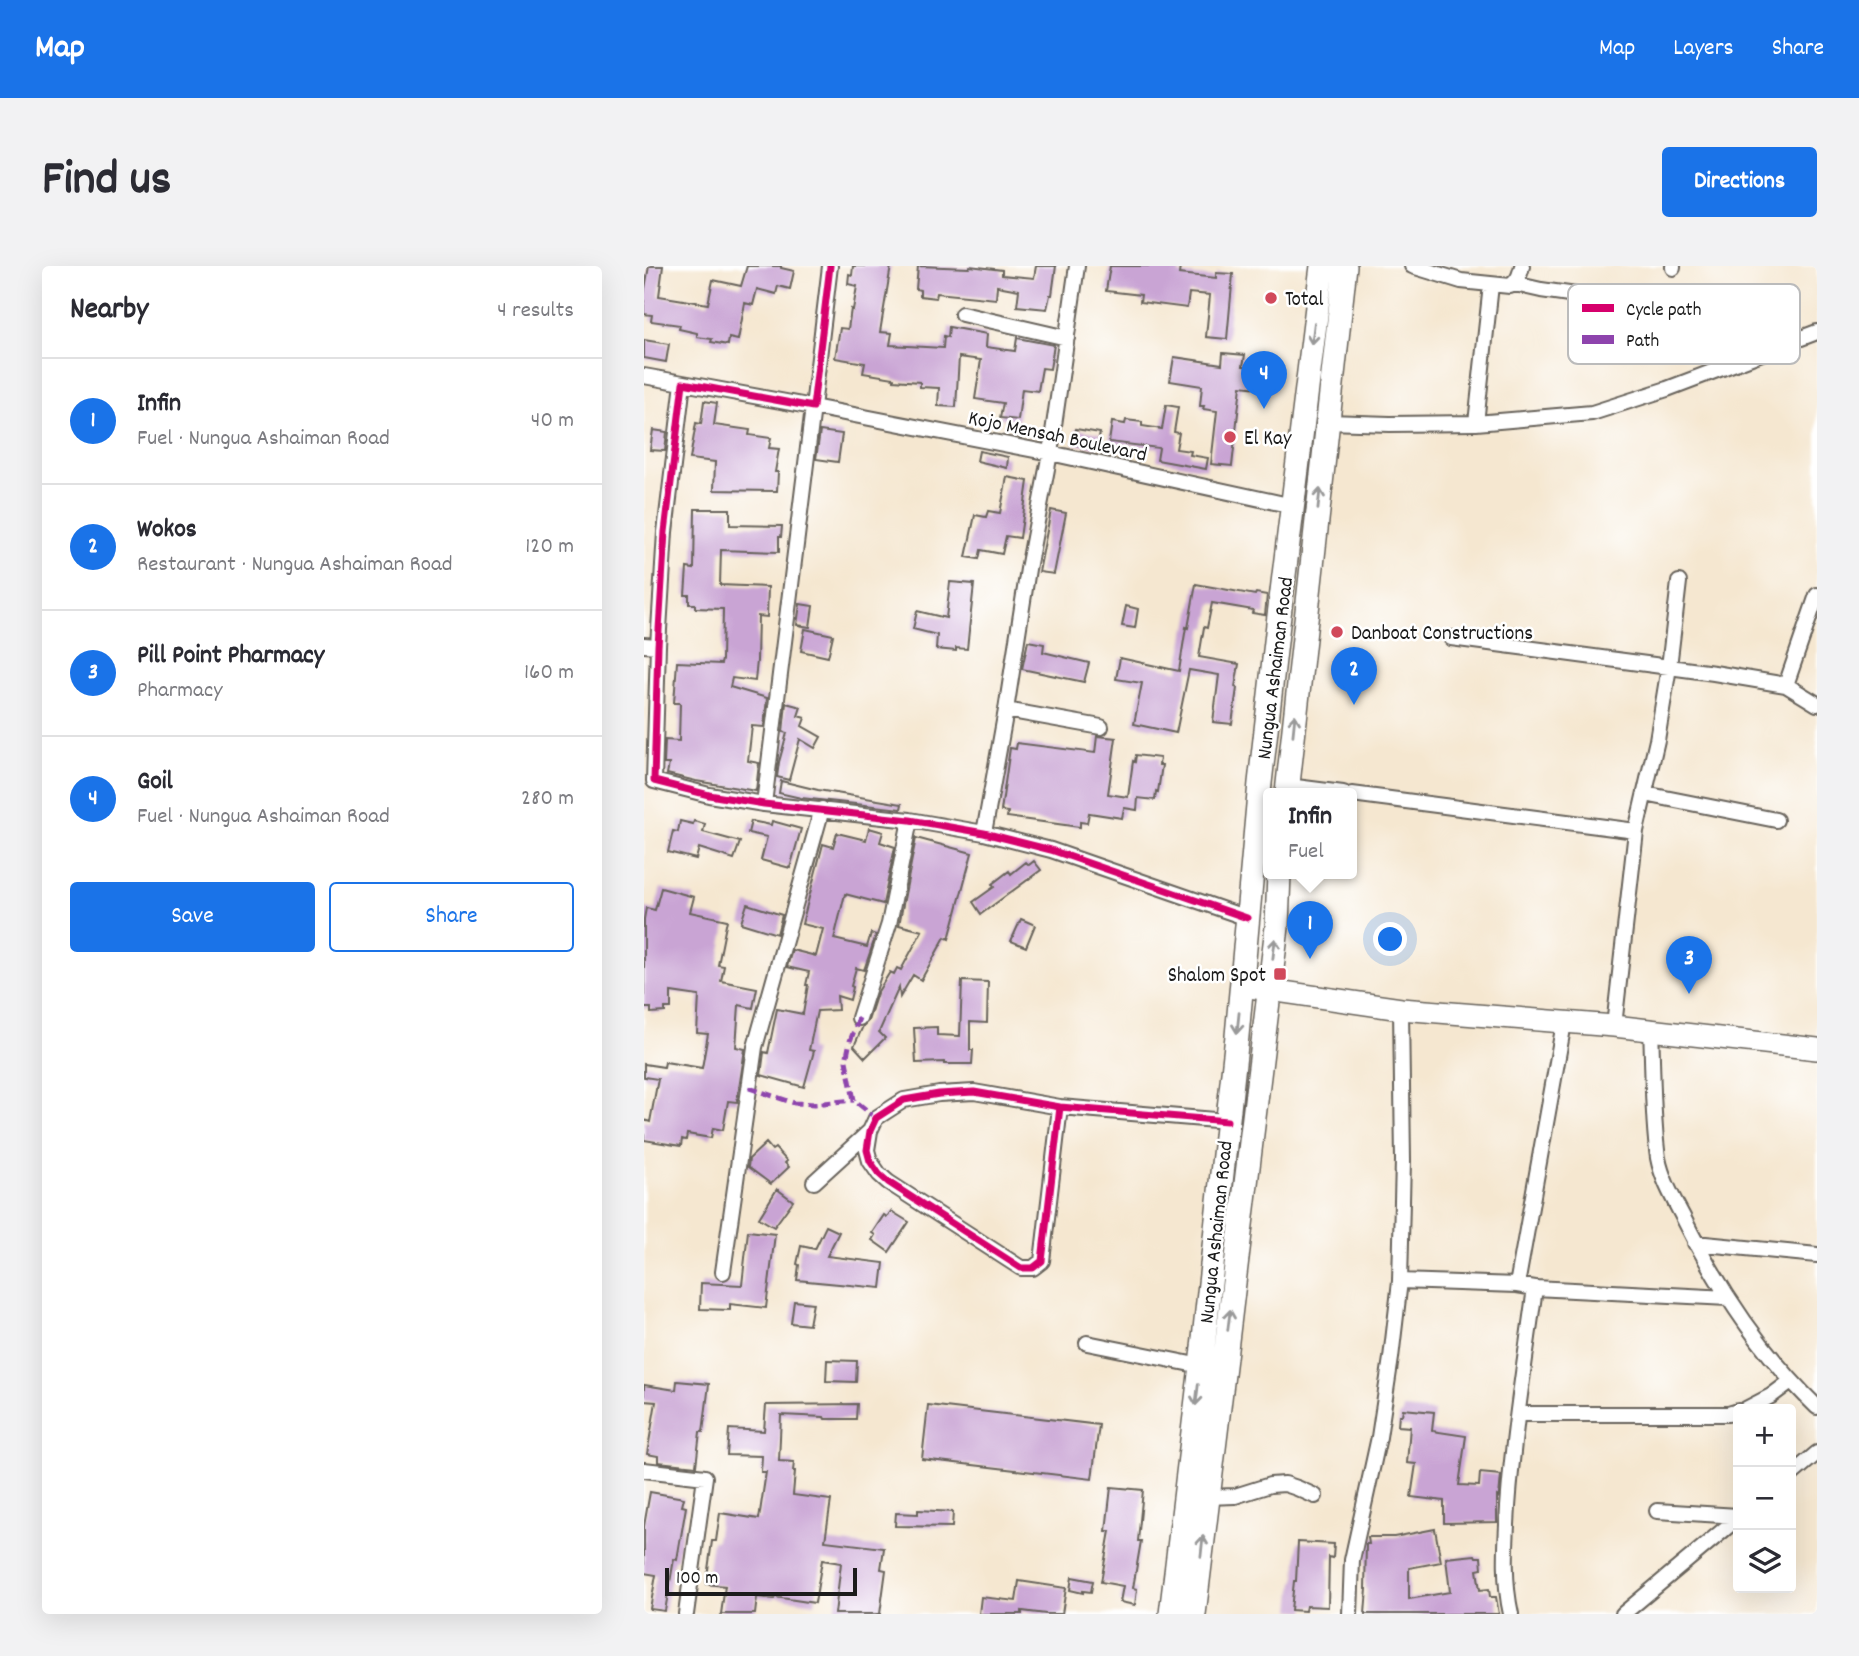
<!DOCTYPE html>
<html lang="en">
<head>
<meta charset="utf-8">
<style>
	:root { --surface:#fff; --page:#f2f2f3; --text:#2b2b33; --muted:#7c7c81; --line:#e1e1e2; --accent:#1a73e8 }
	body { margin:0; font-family:Dekko,sans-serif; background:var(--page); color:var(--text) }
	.controls { position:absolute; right:21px; bottom:21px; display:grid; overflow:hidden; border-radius:7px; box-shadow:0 7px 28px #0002 }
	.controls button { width:63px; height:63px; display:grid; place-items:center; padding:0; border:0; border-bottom:2px solid var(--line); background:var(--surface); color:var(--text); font:35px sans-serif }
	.scale { position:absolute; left:21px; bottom:18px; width:192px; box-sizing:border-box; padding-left:7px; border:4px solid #1c1c1c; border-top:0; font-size:19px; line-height:24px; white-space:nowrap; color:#1c1c1c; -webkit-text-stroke:5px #fff; paint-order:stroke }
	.you { position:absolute; left:747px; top:674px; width:24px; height:24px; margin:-18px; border:5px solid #fff; border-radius:50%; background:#1a73e8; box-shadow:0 0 0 10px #1a73e833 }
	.badge { display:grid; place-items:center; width:46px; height:46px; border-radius:50%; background:var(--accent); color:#fff; font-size:23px; font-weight:700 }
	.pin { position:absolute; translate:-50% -58px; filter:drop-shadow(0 2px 4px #0008) }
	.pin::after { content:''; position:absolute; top:37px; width:24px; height:21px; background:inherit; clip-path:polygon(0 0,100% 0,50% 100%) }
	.popup { position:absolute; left:619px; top:522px; width:94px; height:91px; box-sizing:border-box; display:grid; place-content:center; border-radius:7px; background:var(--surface); filter:drop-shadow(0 2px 5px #0005); font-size:23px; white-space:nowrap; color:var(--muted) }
	.popup b { font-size:26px; color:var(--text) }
	.popup::after { content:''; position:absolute; left:50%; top:100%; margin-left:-14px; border:14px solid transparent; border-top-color:var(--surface) }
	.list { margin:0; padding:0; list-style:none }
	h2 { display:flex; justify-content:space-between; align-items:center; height:91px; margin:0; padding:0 28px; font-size:30px }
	h2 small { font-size:23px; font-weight:400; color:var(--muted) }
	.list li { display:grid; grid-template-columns:46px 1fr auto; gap:21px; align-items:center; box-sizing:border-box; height:126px; padding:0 28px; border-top:2px solid var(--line) }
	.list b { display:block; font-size:26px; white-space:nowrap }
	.list p { margin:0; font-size:23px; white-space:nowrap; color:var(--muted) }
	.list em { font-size:23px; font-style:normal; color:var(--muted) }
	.actions { display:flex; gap:14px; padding:21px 28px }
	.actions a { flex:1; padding:16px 0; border:2px solid var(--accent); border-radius:7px; text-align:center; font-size:24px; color:var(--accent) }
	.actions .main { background:var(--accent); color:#fff }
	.icon { flex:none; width:38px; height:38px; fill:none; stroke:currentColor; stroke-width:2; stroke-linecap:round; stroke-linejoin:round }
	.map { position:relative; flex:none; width:1173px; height:1348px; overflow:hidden; border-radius:7px }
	header { display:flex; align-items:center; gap:42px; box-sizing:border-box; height:98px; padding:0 35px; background:var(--accent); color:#fff }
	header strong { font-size:33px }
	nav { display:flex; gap:38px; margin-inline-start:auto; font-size:24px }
	.intro { display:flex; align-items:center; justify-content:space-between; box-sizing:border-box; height:168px; padding:0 42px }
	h1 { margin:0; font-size:49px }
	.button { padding:18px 32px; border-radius:7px; background:var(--accent); color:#fff; font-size:24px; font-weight:700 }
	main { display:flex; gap:42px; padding:0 42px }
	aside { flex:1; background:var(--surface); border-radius:7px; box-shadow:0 7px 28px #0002 }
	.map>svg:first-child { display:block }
	.building { fill:#c9a4d4 }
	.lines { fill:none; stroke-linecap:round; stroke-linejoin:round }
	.street-casing { stroke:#68635b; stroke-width:18 }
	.secondary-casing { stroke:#68635b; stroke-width:24 }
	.primary-casing { stroke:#68635b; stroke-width:26 }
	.street { stroke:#fff; stroke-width:14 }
	.secondary { stroke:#fff; stroke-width:21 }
	.primary { stroke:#fff; stroke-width:23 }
	.quiet { stroke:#8e44ad; stroke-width:5; stroke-dasharray:10 5; stroke-linecap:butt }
	.cycleway-casing { stroke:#fff; stroke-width:11 }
	.cycleway { stroke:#d6006c; stroke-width:7 }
	.oneway { stroke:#999 }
	.poi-dot { fill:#d1495b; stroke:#fff; stroke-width:2.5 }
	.labels { text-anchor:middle; stroke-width:5; stroke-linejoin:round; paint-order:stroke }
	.poi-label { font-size:21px; fill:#1c1c1c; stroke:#fff; text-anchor:start }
	.street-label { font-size:21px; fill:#1c1c1c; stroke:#fff }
	.key { fill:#fff; stroke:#bbb; stroke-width:2 }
	.key-label { font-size:19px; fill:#1c1c1c }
</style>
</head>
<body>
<header>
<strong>Map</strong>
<nav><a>Map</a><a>Layers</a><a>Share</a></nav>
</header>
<div class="intro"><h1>Find us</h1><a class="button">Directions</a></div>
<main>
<aside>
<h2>Nearby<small>4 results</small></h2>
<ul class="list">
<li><span class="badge">1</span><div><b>Infin</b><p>Fuel · Nungua Ashaiman Road</p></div><em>40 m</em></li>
<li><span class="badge">2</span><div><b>Wokos</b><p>Restaurant · Nungua Ashaiman Road</p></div><em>120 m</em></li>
<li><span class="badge">3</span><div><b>Pill Point Pharmacy</b><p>Pharmacy</p></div><em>160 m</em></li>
<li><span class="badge">4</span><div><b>Goil</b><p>Fuel · Nungua Ashaiman Road</p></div><em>280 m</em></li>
</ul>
<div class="actions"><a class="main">Save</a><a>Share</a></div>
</aside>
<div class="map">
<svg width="1173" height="1348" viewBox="0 0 1173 1348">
	<rect width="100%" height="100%" fill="#fff"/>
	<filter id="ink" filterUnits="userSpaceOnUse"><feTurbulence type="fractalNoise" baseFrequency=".0143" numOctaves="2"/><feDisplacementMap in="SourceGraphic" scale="14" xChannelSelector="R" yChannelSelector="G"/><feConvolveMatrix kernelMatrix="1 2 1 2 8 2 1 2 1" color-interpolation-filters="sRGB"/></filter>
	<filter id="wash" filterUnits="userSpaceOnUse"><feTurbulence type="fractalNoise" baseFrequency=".00686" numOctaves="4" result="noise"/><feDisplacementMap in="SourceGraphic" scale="28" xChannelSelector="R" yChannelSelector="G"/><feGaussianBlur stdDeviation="1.57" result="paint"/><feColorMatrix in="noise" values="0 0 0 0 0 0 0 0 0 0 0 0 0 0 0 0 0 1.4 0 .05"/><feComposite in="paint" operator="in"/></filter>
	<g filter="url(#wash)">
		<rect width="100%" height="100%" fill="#f5e7d0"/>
		<g id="blocks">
			<!-- building -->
			<path class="building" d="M5,0H19L15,30L64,38L69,14L97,20L103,0H137V2L150,5L146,23L134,20L132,28L113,23L109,39L101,37L94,74L85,72L84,79L67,76L68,73L53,71V67L35,63L36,59L7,55L8,49L0,48V28Z
				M209,0H247L236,66L248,67L246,79L299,82L300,70L304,71L305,61L343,68L342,81L371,85L373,72L410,79L406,103L398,102L394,125L378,123L374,154L356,152L359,137L331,133L337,94L315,91L312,141L294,140L295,122L276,121V116L250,114V112L219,107L221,97L191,92L196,62L204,63L207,43L209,44L213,20L204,18L205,8L208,9Z
				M274,0L325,2L326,0L358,4V9L390,12L392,0H412L408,29H406L403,43L373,40L375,24L353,20L352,33L293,27L292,32L276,30V24L272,23Z
				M466,0H526L536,1L535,8L572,12V7L589,8L583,73L562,71L566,29L545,27L543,42L496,36L497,29L462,25Z
				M0,74L25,78L22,96L0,92Z
				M579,87L601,89L599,100L633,105L631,124L597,120L588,200L567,198L573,145L559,143L560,140H556L558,120L526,115L530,91L578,98Z
				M60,135L73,137L70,159L106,164L105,169L127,172L125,182L135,183L131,206H134L133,225L70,224L71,196L46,193L52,157L57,158Z
				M522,139L534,141L530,166L535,167L532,183L547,185L546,189L564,192L562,203L513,194L515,182L465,176L468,156L481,158L482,154L498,156V160L518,163Z
				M432,163L456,167L453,182L429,178Z
				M9,164L23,166L21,185L6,184Z
				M176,165L198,168L194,196L172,193Z
				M335,185L364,191L363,202L333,195Z
				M363,211L384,215L376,272L362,270L358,288L337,284L335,293L322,291L331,249L342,251L344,245L356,247Z
				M51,243H86V259L138,260L137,271H135V286L77,284L76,319L124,321L123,351L114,350L113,395L111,415L88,412L86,421L123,432L120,461L108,460L104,495L115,497L112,525L52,515L23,508L25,498H20L21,474L35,475L36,437H30L33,396L77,398L78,394L79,343L51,342V338H45V329H41L43,302L50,303Z
				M407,244L422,247L410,308L395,306Z
				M306,316L330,318L323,383L312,382V385L292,383L293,369L269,363L273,345L302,352Z
				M552,318L611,329L612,327L623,329L621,349L608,347L609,344L568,337L563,362L560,361L555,391L595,398L591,421L593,422L588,458L569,456L575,409L545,404L532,467L490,458L498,417L472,413L476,392L535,405L542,361L544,362Z
				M156,338L169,340L166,361L153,359Z
				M482,340L494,343L491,362L478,360Z
				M161,363L189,369L184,391L157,385Z
				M384,375L400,378L399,386L445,397L440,416L378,403Z
				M142,437L157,441L154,450L161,452L158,460L177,471L171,482L156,473L145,514L133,511L135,496L143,467L139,466Z
				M453,470L472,472L464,528L484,531L489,495L491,496L492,489L516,492L515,499H518L514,526L512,525L511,534L494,532L493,544L480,542L478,552L445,547L443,557L436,556V561L363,551L364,546L357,545L366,482L372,483L373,477L451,487Z
				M137,515L174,524L258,538L257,543L157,532L135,527Z
				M36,555L49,558L50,555L61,558L59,566L96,576L90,593L55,582L52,593L24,586L29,565L34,566Z
				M107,555L127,559L128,555L157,563L146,602L117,594L123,571L104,567Z
				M225,562L239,566L236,576L251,581L239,638L201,628L190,673L223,681L227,667L232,669L220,704L212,702L207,720L209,721L206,734L193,730L194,744L173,745L165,784L170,785L160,821L117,809L120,786L124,787L133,743L159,748L164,719H162L165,706L143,701L148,684L172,690L179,663L158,658L179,578L189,581L193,567L222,574Z
				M272,572L328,587L305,673L301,671L277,714L269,709L256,731L255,721L235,766L241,772L221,792L210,780L219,760L224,755L233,727L246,706L250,708L253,702L257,704L278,665L255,659Z
				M390,595L397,604L337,648L329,636L350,621L348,618L365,605L367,608L382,596L385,599Z
				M17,622L50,631L46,646L83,654L74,699L80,700L77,715L113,722L109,742L95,739L92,781L101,783L93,836L84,835L79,864L69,862L67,872L43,868L42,874L38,873L37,880L0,874V854L6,856L14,813L0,811V798L20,801L21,796L58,802L64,768L53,767L55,730L27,726V742H21V746L7,747V742H0V653L2,642L11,644Z
				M103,638L138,649L133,668L97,657Z
				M377,653L391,659L382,681L367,675Z
				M318,715L344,716L343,757L326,756V784H329L328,798H300V796L272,797L270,762L293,761V769L316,770Z
				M122,877L128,884L131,882L143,895L141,897L145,901L127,918L104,901L105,893Z
				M133,923L149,935L130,961L115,952Z
				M247,945L265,956L245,986L228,974L231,969L228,967L240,949L243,951Z
				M182,960L195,966L183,990L240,997L237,1022L153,1014L155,999L153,998L157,980L171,983Z
				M104,965L131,968L122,1042L86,1038V1044L56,1043L57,1017L98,1019Z
				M150,1035L169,1037L165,1059L147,1057Z
				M183,1094L213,1095L212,1116L182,1115Z
				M33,1115L65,1118L59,1166H56L52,1200L14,1196V1190L3,1188L12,1136L0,1135V1119L32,1124Z
				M213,1138L212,1153H181L180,1151L137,1149L135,1195L150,1196L149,1205H151L149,1229L187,1234L181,1275L240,1282L237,1303L242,1304L236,1348H191L197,1297L178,1294L171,1337L131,1331L130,1333L113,1331L111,1348H77L81,1320L62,1318L68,1275H72L76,1247L115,1253L122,1206H117L118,1190L83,1189L85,1163L120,1165L122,1139Z
				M284,1139L455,1159L448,1213L278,1193Z
				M759,1143L790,1146L788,1165L822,1170L815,1219L835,1220L836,1207L857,1209L855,1231L853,1230V1256L800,1257V1235L767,1231L772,1198L763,1197L766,1161L754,1160L755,1149H758Z
				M467,1221L499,1224L494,1275H497L489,1322L493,1323L491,1339L476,1336L479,1320L457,1316L466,1265H462Z
				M6,1226L40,1232L38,1240L42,1241L33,1294L30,1293L21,1345L6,1343L12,1309L0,1307V1260Z
				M274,1244L309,1246L308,1261L251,1260L252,1247L274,1248Z
				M791,1263L797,1296L765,1302V1333L806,1326L802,1292L831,1289L832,1291H837L838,1303L833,1304L836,1324L845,1323L846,1331H852L855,1348H721L723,1323H721L722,1278H725L724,1271H750Z
				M654,1276L690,1278L689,1292L685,1291L684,1341L662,1340L661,1345L647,1344L650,1315H652Z
				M428,1311L449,1315L447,1326L439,1325V1327L426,1324Z
				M375,1315L422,1322L418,1348H402L378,1345V1348H335L337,1331L372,1335Z"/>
		</g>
	</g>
	<g filter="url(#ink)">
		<use href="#blocks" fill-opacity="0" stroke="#68635b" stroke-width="2"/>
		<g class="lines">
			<!-- street casing -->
			<g class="street-casing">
				<path id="street" d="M186,0L169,141L39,117L21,266L14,380L10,515L65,529L120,538L266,554L340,567L407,584L603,652
					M768,0L817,15L866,20C874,16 876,8 878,0
					M1029,2V0
					M871,18L897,24L953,32
					M318,48L423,72
					M0,110L39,117
					M684,156L746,158L832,157L948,147L1023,123L1173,66
					M832,157L847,19
					M807,372L1070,407L1142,419L1173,438
					M0,379L14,380
					M1142,419L1173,329
					M362,444L457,461
					M644,520L699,527
					M708,528L992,565
					M1001,528L1132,554
					M120,538L169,141L406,187L649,240
					M340,567L362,444L384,303L406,187L433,0
					M215,752L245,658L266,554
					M970,760L992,565L1013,474L1025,401L1035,316
					M1007,764C1009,806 1008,850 1014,892C1018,913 1029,932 1039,951C1073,1020 1117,1087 1173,1141
					M416,841L398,995L389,1002H377L244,916L235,908L226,895L223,884L226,865L232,852L260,834L295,828L330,826L416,841L583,855
					M170,916L226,865
					M1051,977L1173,989
					M79,1006L111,781L178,543
					M756,1015L873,1019L891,1022L1084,1032
					M873,1019L920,757
					M443,1077L557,1100
					M1102,1143L1127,1130L1147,1115
					M874,1148H1084L1094,1145
					M0,1204L61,1211L42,1348
					M1147,1209L1173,1187
					M563,1231L591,1230L626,1219L641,1218L653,1222L671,1230
					M1013,1245L1094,1250
					M706,1348L708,1294L735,1171L747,1092L756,1015L759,895L757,743
					M867,1348C859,1313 862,1277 864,1241C869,1168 881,1095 891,1022
					M979,1348L1094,1252"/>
			</g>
			<!-- secondary casing -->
			<g class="secondary-casing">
				<path id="secondary" d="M598,720L757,743L970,760L1173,783"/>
			</g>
			<!-- primary casing -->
			<g class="primary-casing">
				<path id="primary" d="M643,527L701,0
					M527,1348L557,1100L593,770L616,517L634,358L678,0
					M550,1348L633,661L635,607"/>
			</g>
			<!-- street -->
			<use href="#street" class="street"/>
			<!-- secondary -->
			<use href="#secondary" class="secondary"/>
			<!-- primary -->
			<use href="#primary" class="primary"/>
			<!-- quiet -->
			<path class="quiet" d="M215,752L206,775L202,795L210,834L232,852
				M105,822L150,837L171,838L210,834"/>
			<!-- cycleway casing -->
			<g class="cycleway-casing">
				<path id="cycleway" d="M186,0L169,141L39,117L21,266L14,380L10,515L65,529L120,538L266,554L340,567L407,584L603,652
					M416,841L398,995L389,1002H377L244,916L235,908L226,895L223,884L226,865L232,852L260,834L295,828L330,826L416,841L583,855"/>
			</g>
			<!-- cycleway -->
			<use href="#cycleway" class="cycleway"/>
		</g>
		<!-- one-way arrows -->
		<defs><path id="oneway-shaft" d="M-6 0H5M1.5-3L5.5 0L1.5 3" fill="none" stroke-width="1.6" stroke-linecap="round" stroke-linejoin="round" transform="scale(1.75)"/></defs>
		<g class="oneway">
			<use href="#oneway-shaft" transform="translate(669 68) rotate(97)"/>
			<use href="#oneway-shaft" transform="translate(675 233) rotate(-84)"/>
			<use href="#oneway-shaft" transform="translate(650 459) rotate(-84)"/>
			<use href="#oneway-shaft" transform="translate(630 683) rotate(-83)"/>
			<use href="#oneway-shaft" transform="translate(594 757) rotate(96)"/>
			<use href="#oneway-shaft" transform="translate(585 1054) rotate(-83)"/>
			<use href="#oneway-shaft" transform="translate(553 1129) rotate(97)"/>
			<use href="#oneway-shaft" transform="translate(558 1280) rotate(-84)"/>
		</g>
	</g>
	<!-- markers -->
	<g class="poi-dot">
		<circle cx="627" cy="32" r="7"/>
		<circle cx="586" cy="171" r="7"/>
		<circle cx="693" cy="366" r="7"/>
		<rect x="629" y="701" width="14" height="14" rx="3.5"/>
	</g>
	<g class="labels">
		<!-- poi labels -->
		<g class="poi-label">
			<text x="641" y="39">Total</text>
			<text x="600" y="178">El Kay</text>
			<text x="707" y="373">Danboat Constructions</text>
			<text x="622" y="715" text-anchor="end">Shalom Spot</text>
		</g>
		<!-- street labels -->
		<g class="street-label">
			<text transform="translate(414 169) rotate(12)" y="7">Kojo Mensah Boulevard</text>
			<text transform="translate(630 402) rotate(-83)" y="7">Nungua Ashaiman Road</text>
			<text transform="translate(571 966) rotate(-84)" y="7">Nungua Ashaiman Road</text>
		</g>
	</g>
	<!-- legend -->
	<rect x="924" y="18" width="232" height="80" rx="10" class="key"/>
	<rect x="938" y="38" width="32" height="8" fill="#d6006c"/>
	<rect x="938" y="69" width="32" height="9" fill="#8e44ad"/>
	<g class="key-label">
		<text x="982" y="49">Cycle path</text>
		<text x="982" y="80">Path</text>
	</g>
</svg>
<div class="controls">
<button>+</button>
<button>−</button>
<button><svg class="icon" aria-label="layers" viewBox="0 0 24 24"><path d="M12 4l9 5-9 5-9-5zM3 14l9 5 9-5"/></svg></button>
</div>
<div class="scale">100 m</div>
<div class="you"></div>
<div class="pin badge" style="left:666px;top:693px">1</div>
<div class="popup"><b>Infin</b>Fuel</div>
<div class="pin badge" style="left:710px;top:439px">2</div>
<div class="pin badge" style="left:1045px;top:728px">3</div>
<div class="pin badge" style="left:620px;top:143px">4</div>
</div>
</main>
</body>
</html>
